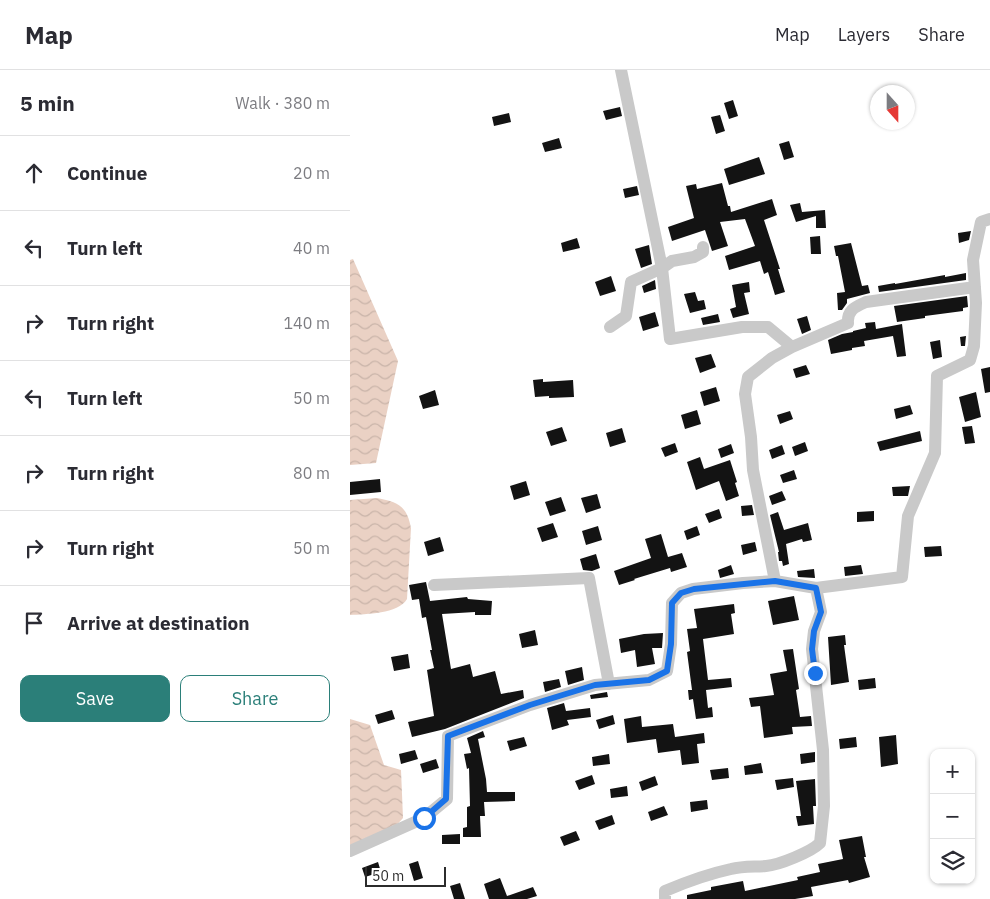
<!DOCTYPE html>
<html lang="en">
<head>
<meta charset="utf-8">
<style>
	:root { --surface:#fff; --page:#f2f2f3; --text:#2b2b33; --muted:#7c7c81; --line:#e1e1e2; --accent:#2b7f79 }
	body { margin:0; font-family:"IBM Plex Sans",sans-serif; background:var(--page); color:var(--text) }
	.controls { position:absolute; right:15px; bottom:15px; display:grid; overflow:hidden; border-radius:10px; box-shadow:0 1px 4px #0004 }
	.controls button { width:45px; height:45px; display:grid; place-items:center; padding:0; border:0; border-bottom:1px solid var(--line); background:var(--surface); color:var(--text); font:25px sans-serif }
	.compass { position:absolute; left:520px; top:15px; width:45px; height:45px; border-radius:50%; background:var(--surface); box-shadow:0 1px 4px #0004; rotate:159deg }
	.scale { position:absolute; left:15px; bottom:12px; width:81px; box-sizing:border-box; padding-left:5px; border:2px solid #2c2c2c; border-top:0; font-size:14px; line-height:18px; white-space:nowrap; color:#2c2c2c; -webkit-text-stroke:4px #fff; paint-order:stroke }
	.stop { position:absolute; width:15px; height:15px; margin:-11px; border:4px solid #1a73e8; border-radius:50%; background:#fff }
	.stop.end { background:#1a73e8; border-color:#fff; box-shadow:0 1px 5px #0008 }
	.list { margin:0; padding:0; list-style:none }
	h2 { display:flex; justify-content:space-between; align-items:center; height:65px; margin:0; padding:0 20px; font-size:21px }
	h2 small { font-size:16px; font-weight:400; color:var(--muted) }
	.list li { display:grid; grid-template-columns:32px 1fr auto; gap:15px; align-items:center; box-sizing:border-box; height:75px; padding:0 20px; border-top:1px solid var(--line) }
	.list b { display:block; font-size:19px; white-space:nowrap }
	.list em { font-size:16px; font-style:normal; color:var(--muted) }
	.actions { display:flex; gap:10px; padding:15px 20px }
	.actions a { flex:1; padding:11px 0; border:1px solid var(--accent); border-radius:10px; text-align:center; font-size:18px; color:var(--accent) }
	.actions .main { background:var(--accent); color:#fff }
	.icon { flex:none; width:28px; height:28px; fill:none; stroke:currentColor; stroke-width:2; stroke-linecap:round; stroke-linejoin:round }
	.map { position:relative; flex:none; width:640px; height:829px; overflow:hidden }
	header { display:flex; align-items:center; gap:30px; box-sizing:border-box; height:70px; padding:0 25px; background:var(--surface); border-bottom:1px solid var(--line) }
	header strong { font-size:24px }
	nav { display:flex; gap:28px; margin-inline-start:auto; font-size:18px }
	main { display:flex }
	aside { flex:1; background:var(--surface) }
	.map>svg:first-child { display:block }
	.water { fill:url(#water-waves) }
	.building { fill:#131313 }
	.lines { fill:none; stroke-linecap:round; stroke-linejoin:round }
	.street { stroke:#c9c9c9; stroke-width:12 }
	.route { stroke:#1a73e8; stroke-width:6 }
</style>
</head>
<body>
<header>
<strong>Map</strong>
<nav><a>Map</a><a>Layers</a><a>Share</a></nav>
</header>
<main>
<aside>
<h2>5 min<small>Walk · 380 m</small></h2>
<ul class="list">
<li><svg class="icon" aria-label="ahead" viewBox="0 0 24 24"><path d="M12 20V5M6 11l6-6 6 6"/></svg><div><b>Continue</b></div><em>20 m</em></li>
<li><svg class="icon" aria-label="left" viewBox="0 0 24 24"><path d="M17 20v-9H6M10 6l-5 5 5 5"/></svg><div><b>Turn left</b></div><em>40 m</em></li>
<li><svg class="icon" aria-label="right" viewBox="0 0 24 24"><path d="M7 20v-9h11M14 6l5 5-5 5"/></svg><div><b>Turn right</b></div><em>140 m</em></li>
<li><svg class="icon" aria-label="left" viewBox="0 0 24 24"><path d="M17 20v-9H6M10 6l-5 5 5 5"/></svg><div><b>Turn left</b></div><em>50 m</em></li>
<li><svg class="icon" aria-label="right" viewBox="0 0 24 24"><path d="M7 20v-9h11M14 6l5 5-5 5"/></svg><div><b>Turn right</b></div><em>80 m</em></li>
<li><svg class="icon" aria-label="right" viewBox="0 0 24 24"><path d="M7 20v-9h11M14 6l5 5-5 5"/></svg><div><b>Turn right</b></div><em>50 m</em></li>
<li><svg class="icon" aria-label="arrive" viewBox="0 0 24 24"><path d="M6 21V4h12l-3 4 3 4H6"/></svg><div><b>Arrive at destination</b></div></li>
</ul>
<div class="actions"><a class="main">Save</a><a>Share</a></div>
</aside>
<div class="map">
<svg width="640" height="829" viewBox="0 0 640 829">
	<defs>
		<pattern id="water-waves" width="16" height="10" patternUnits="userSpaceOnUse" patternTransform="scale(1.25)"><rect width="16" height="10" fill="#ead1c4"/><path d="M0 5q4-4 8 0t8 0" fill="none" stroke="#c9b4a9"/></pattern>
	</defs>
	<rect width="100%" height="100%" fill="#fff"/>
	<!-- water -->
	<path class="water" d="M3,189L48,291L26,393L0,395V190Z
		M27,428C48,432 57,436 61,458L57,529C48,544 16,544 0,545V430Z
		M0,649L20,655L34,695L51,700L53,748L44,758L0,775Z"/>
	<!-- building -->
	<path class="building" d="M383,30L388,46L379,49L374,33Z
		M270,37L272,46L256,50L253,41Z
		M159,43L161,52L144,56L142,47Z
		M370,45L375,61L366,64L361,47Z
		M209,68L212,78L195,82L192,73Z
		M439,71L444,87L434,90L429,74Z
		M409,87L415,104L379,115L374,99Z
		M372,113L378,136H380L381,142L422,129L427,145L414,150L430,199H428L435,222L425,225L418,202L414,204L410,191L379,200L375,186L405,176L395,149L370,152L378,176L362,181L355,160L322,171L318,157L344,148L336,116L346,114L347,119Z
		M287,116L289,125L275,128L273,119Z
		M450,133L452,142L475,140L476,158H466V146L446,152L440,135Z
		M621,161L619,170L609,173L608,163Z
		M470,166L471,184H461L460,167Z
		M227,168L230,178L213,182L211,173Z
		M501,173L512,216L518,215L520,223L497,229V233L492,240H488L487,223L495,222L488,186H486L484,176Z
		M299,175L302,194L291,198L285,179Z
		M616,203V210L529,222L528,216L545,213V214L595,205V207Z
		M261,206L266,221L250,226L245,212Z
		M305,210L306,219L294,223L292,216Z
		M399,212L400,222L394,223L399,244L383,248L380,239L386,237L382,215Z
		M345,222L348,231L354,230L356,239L340,243L334,224Z
		M617,226L618,237L613,238V241L575,246V248L547,252L544,236Z
		M305,242L309,256L293,261L289,247Z
		M368,244L370,252L353,255L351,248Z
		M457,246L461,260L452,264L447,249Z
		M525,252L526,259L552,254L556,286L547,287L543,266L514,271L515,276L502,278V280L481,284L478,270L492,264L503,262V261L516,258L515,253Z
		M616,266L615,276H611L610,267Z
		M590,270L592,287L583,289L580,272Z
		M361,284L366,297L350,303L345,288Z
		M456,295L460,304L446,308L443,299Z
		M640,297V322L635,323L631,299Z
		M193,309V312L223,310L224,327L199,328V326L185,327L183,310Z
		M366,317L370,331L354,336L350,322Z
		M85,320L89,335L73,339L69,326Z
		M626,322L631,347L615,352L609,327Z
		M560,335L563,344L546,349L544,339Z
		M347,340L351,354L335,359L331,345Z
		M440,341L443,349L430,354L427,345Z
		M622,356L625,373L615,374L612,357Z
		M212,357L217,371L201,376L196,362Z
		M272,358L276,372L260,377L256,363Z
		M570,361L572,371L530,381L527,372Z
		M455,372L458,381L445,386L442,377Z
		M325,373L328,382L315,387L311,378Z
		M381,374L384,383L371,388L368,379Z
		M432,375L435,384L422,389L419,380Z
		M350,387L354,399L380,390L387,412L385,413L389,426L376,431L369,411L346,420L337,392Z
		M444,400L447,409L433,413L430,405Z
		M30,409L31,422L0,425V412Z
		M176,411L180,425L164,430L160,416Z
		M560,416L558,426H543L542,417Z
		M432,421L436,430L422,435L419,426Z
		M247,424L251,438L236,443L231,428Z
		M211,427L216,441L200,446L195,432Z
		M402,435L404,445L392,446L391,436Z
		M369,439L372,448L359,453L355,444Z
		M524,441V451L507,452V442Z
		M428,442L434,460L458,453L462,470L453,472L452,469L436,474L439,494L433,496L432,491H429L428,482H429L420,445Z
		M203,453L208,467L192,472L187,458Z
		M248,456L252,470L236,475L232,461Z
		M347,456L350,465L337,470L334,461Z
		M311,464L318,487L332,483L337,497L321,502L320,498L284,509L285,510L269,515L264,501L301,488L295,469Z
		M90,467L94,481L78,486L74,472Z
		M405,472L407,481L393,485L391,475Z
		M591,476L592,486L575,487L574,477Z
		M246,484L250,498L242,501L233,500L230,489Z
		M381,495L384,504L370,508L368,500Z
		M511,495L513,504L495,506L494,497Z
		M464,499L465,508L448,507L447,501Z
		M76,512L80,531L117,527L118,529L142,531L141,545H125V542L92,544L101,599L120,594L123,607L145,601L151,624L173,620L174,628L95,659L62,667L58,652L84,646L77,600L84,598L80,580H82L76,547L72,548L69,529L62,530L59,515Z
		M444,526L449,550L423,555L418,531Z
		M384,534L385,543L381,544L384,564L353,569L358,610L381,608L382,617L356,620L358,638L362,637L363,647L346,649L343,629L339,630L338,620H342L337,582L340,581L337,559L347,558L344,539Z
		M185,560L188,575L172,578L169,564Z
		M313,563L312,578H302L305,594L287,597L285,580L271,583L269,569L294,564Z
		M495,565L496,575H494L499,612L481,615L478,567Z
		M443,579L449,619L446,620L450,647L461,646L462,656L442,657L443,664L414,668L410,636L401,637L399,628L424,625L420,604L437,601L433,580Z
		M58,584L60,598L44,601L41,587Z
		M232,597L234,610L218,615L215,601Z
		M525,608L526,618L509,620L508,610Z
		M209,609L211,617L195,622L193,612Z
		M257,622L258,627L241,629L240,625Z
		M214,633L216,641L240,638L241,647L217,650L219,655L202,660L197,638Z
		M42,640L45,649L28,654L25,645Z
		M263,645L265,654L249,659L246,650Z
		M291,646L292,657L323,654L325,667L354,663L355,673L347,674L349,693L332,695L330,680L308,683L306,669L277,673L274,649Z
		M133,661L135,667L128,669L136,709L137,722H165V731L134,732L135,746H130L131,767H113V758L117,757V737L120,736L119,698L117,699L114,684L121,683L117,668Z
		M546,665L548,694L531,697L529,667Z
		M174,667L177,676L160,681L157,671Z
		M506,667L507,677L490,679L489,669Z
		M65,680L68,689L51,694L49,684Z
		M465,682V692L451,694L450,684Z
		M259,684L260,694L243,696L242,687Z
		M86,689L89,698L73,703L70,694Z
		M411,693L413,703L395,705L394,696Z
		M378,698L379,708L362,710L360,700Z
		M242,705L245,714L229,720L225,711Z
		M305,706L308,715L292,721L289,712Z
		M443,708L444,717L427,720L425,710Z
		M465,709L466,736H463L464,754L448,756L446,746H451L446,711Z
		M277,716L278,726L261,728L260,719Z
		M357,730L358,739L341,742L340,732Z
		M314,736L318,745L301,751L298,742Z
		M262,745L265,754L249,760L245,751Z
		M226,761L230,770L214,776L210,767Z
		M110,764V774H92V765Z
		M512,766L516,787H514L520,807L499,813L498,810L461,817L463,826L445,829H337V825L361,820V817L393,811L395,821L448,810L447,807L470,802L468,794L493,789L489,770Z
		M68,791L73,808L64,811L59,794Z
		M28,792L31,802L15,807L12,798Z
		M150,808L157,826L183,817L187,826L177,829H139L134,814Z
		M110,813L115,829H104L100,816Z"/>
	<g class="lines">
		<!-- street -->
		<path class="street" d="M353,177V182L344,187L322,191L312,198L320,269L392,257H418L442,277
			M260,257L276,246L281,212L312,198L271,0
			M425,511L403,400L401,367L395,324L398,307L422,288L442,277L498,253C497,240 505,237 516,232L625,217
			M84,515L239,508L259,614
			M0,781L74,748L97,729L98,666L180,635L245,615L299,610L317,601L321,574L322,533L331,523L343,519L393,513L425,511L466,518L552,507L558,446L585,383L587,306L620,290L624,276L626,233L623,190L631,152L640,149
			M315,829V821C336,812 358,804 381,799C393,796 405,797 416,796C429,795 461,782 470,773L474,736L473,680L462,579L464,561L471,542L466,518"/>
	</g>
	<g class="lines">
		<!-- route -->
		<path class="route" d="M74,748L96,729L98,666L180,635L245,615L299,610L317,601L321,574L322,533L331,523L344,519L425,511L466,518L471,542L464,561L462,579L465,603"/>
	</g>
</svg>
<div class="controls">
<button>+</button>
<button>−</button>
<button><svg class="icon" aria-label="layers" viewBox="0 0 24 24"><path d="M12 4l9 5-9 5-9-5zM3 14l9 5 9-5"/></svg></button>
</div>
<svg class="compass" viewBox="-18 -18 36 36"><path d="M0-13l5 13h-10z" fill="#e53935"/><path d="M0 13l5-13h-10z" fill="#7c7c81"/></svg>
<div class="scale">50 m</div>
<div class="stop" style="left:74px;top:748px"></div>
<div class="stop end" style="left:465px;top:603px"></div>
</div>
</main>
</body>
</html>
